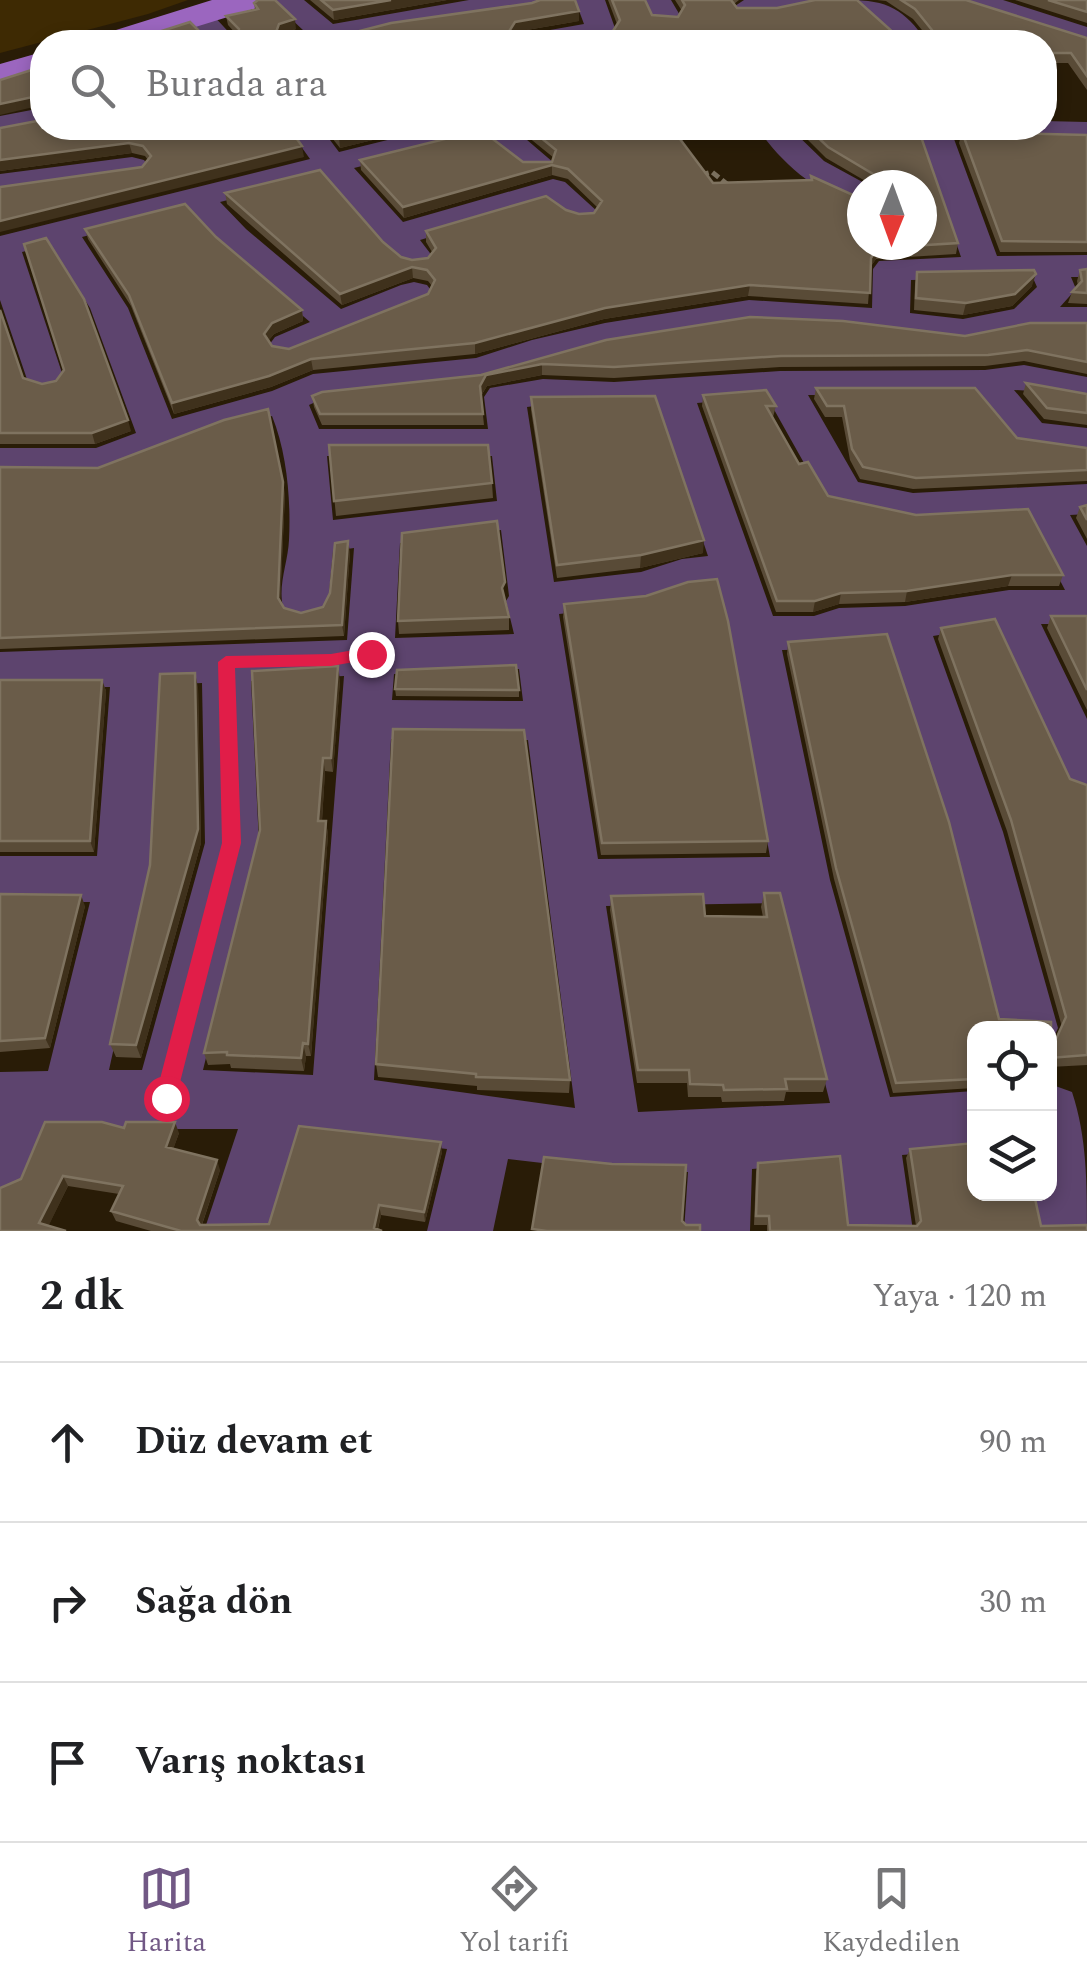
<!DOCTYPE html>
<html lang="tr">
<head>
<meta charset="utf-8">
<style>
	:root { --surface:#fff; --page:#f6f6f6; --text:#202124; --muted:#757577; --line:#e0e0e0; --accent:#715885 }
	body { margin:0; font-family:Spectral,serif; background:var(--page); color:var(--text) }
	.controls { position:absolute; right:30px; bottom:30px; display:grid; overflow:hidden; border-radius:20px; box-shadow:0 5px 15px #0003 }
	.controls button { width:90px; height:90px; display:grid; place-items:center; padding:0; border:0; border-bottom:2px solid var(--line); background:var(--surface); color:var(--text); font:50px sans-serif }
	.compass { position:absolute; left:847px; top:170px; width:90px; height:90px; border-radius:50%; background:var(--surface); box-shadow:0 5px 15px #0003; rotate:181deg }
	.stop { position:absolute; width:30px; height:30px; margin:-22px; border:8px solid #e11d48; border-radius:50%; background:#fff }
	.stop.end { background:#e11d48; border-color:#fff; box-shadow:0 2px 10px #0008 }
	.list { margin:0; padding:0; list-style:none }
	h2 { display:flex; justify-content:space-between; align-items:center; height:130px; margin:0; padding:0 40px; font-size:42px }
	h2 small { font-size:32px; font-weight:400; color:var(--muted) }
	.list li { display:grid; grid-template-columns:65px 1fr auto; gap:30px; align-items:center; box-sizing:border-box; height:160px; padding:0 40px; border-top:2px solid var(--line) }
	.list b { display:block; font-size:38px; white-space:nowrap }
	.list em { font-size:32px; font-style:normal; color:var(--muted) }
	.icon { flex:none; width:55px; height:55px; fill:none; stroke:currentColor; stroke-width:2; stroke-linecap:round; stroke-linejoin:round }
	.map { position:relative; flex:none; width:1087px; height:1231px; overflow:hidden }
	.search { position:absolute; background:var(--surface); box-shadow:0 5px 15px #0003; left:30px; right:30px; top:30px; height:110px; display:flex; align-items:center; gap:25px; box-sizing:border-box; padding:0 35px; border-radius:40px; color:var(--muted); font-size:38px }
	.sheet { height:610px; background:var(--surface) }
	nav { display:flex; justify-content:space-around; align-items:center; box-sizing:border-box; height:140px; border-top:2px solid var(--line); background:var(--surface); font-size:28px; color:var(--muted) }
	nav a { display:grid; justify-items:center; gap:5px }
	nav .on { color:var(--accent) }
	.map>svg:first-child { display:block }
	.green { fill:#3e2a03 }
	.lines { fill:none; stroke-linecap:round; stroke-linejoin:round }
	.path { stroke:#7b705e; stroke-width:5; stroke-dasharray:8 4; stroke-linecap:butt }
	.minor { fill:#5d446e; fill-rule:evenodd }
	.major { fill:#9b66bf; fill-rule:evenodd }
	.wall { fill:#594b37 }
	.shaded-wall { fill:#3f311c }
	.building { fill:#6a5c49; stroke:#7f7360; stroke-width:2.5 }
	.route { fill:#e11d48 }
</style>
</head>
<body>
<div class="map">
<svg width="1087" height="1231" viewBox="0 0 1087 1231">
	<rect width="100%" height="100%" fill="#291c07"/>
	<!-- green -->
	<path class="green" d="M0,0H188L148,14L0,53Z"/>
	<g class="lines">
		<!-- path -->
		<path class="path" d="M701,175L712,172L732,188"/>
		<!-- minor -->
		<path class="minor" d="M271,0H304L333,24L469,0H546L541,6L531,9L391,29L341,42H279L283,36L304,31Z
			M575,0H605L616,31L612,37L585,42H512L516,36L584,24Z
			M641,0H671L681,17L677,23H655Z
			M744,0H819L814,6C792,12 759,20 737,14L732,8Z
			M848,0C888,0 904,9 927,42H897Z
			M959,0H1003L1087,27V46L964,6Z
			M198,8L209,11L238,42H206L183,17L187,11Z
			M42,108L43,128L0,136V116Z
			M1044,121L1087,122V142L954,139L997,256L1087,255V277H1071L1076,289L1060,307H1087V331L1027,330L963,343L841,328L749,324L605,347L481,382L322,399L309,405L319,429H488L484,397L490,388L543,379L614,382L780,371L985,370L1024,365L1087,377V403L1048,392L1014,390L1042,423L1087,428V456L1014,445L974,395H808L858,482L913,493L1087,484V514L1070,515L1087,546V624H1041L1087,719V794L1069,788L994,626L933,636L1003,832L1058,1028L1050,1046V1028H998L949,832L887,641C851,642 818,650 782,650L830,880L890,1097L974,1091V1149L902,1155L913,1231H847L840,1161L752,1169L750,1231H684L688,1172L611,1171L508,1159L493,1231H427L447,1149L299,1132L270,1231H204L238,1129H48L23,1188L0,1197V1072L48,1071L90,902H0V856H97L110,687L0,688V652L347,640L354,548L333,551L328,604L321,616L304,621L287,616C274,594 288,565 289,540C291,500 287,453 272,416L225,428L100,476H0V448H96L136,433L90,308L51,245L22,252L64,379L58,388L44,391L30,388L0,300V236L310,159L288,128H321L339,152L436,128H513L554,163L549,170H525L482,136L354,168L403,222L553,179L565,182L598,212L593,220C571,225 563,215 547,202L420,240L433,257L428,265C420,267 412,269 404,265C387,257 341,196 323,176L220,202L246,229L341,309L401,285L414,282L427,285L433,293L427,301L289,357L275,353L269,345L275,337L310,322L220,245L188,210L82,237L128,308L172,419L272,391L313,374L476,358L532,340L605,323L749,300L872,308L873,269L879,261L961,257L920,138L905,135L901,128H1044ZM1033,278L1037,287L1014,309L963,319L910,313L911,280ZM767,397L827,504L913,523L1027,517L1065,590H1009L905,606L839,608L814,616H773L697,403ZM543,405H657L708,556L682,559L641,572L554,582L527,407ZM327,456H492L497,501L333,520ZM501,530L509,596L506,601L514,634L395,638L400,543ZM718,588L730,633L770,857L598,859L559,614L645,605L686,591ZM519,669L523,701L392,700L394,674ZM344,676L313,1075L203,1070L259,843L251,681ZM202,683L205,843L142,1070H109L151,879L160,685ZM391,739L528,740L575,1108L374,1080ZM780,903L830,1103L638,1112L606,906Z
			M757,128H790L824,161L868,185H862V206C817,194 784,166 757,128Z
			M132,157L144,160L149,167L144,174L0,194V174Z
			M1050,1084L1072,1092C1087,1137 1087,1184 1087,1231H1036L1031,1194H1050Z"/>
		<!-- major -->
		<path class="major" d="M212,0H265L260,7L147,42H94L100,35Z
			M42,52V74L0,87V64Z"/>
	</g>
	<!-- wall -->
	<path class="wall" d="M310,0H447L334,20Z
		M608,0H645L652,15L678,17L682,11L675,0H739L734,4L737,8L896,35H926L913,19L886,1L877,0H966L1087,38V90L1068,63H1044V42L204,36L237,35L228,25L226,16L255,9L254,3L296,29L280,35L340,36L579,21L515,32L513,36H585L613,31L617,24Z
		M1015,0H1087V23Z
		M0,128L304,157L142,167L148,160L145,156L132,153L0,171Z
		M324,128H422L340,148Z
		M517,128H741L680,140L713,183L811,180V176L922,245L866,185L867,182L826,158L796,128H907L958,243L956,254L876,259L871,266L868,304L748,296L604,319L475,354L313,370L271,387L174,414L131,306L88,239L85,229L216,237L302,310L303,321L274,334L268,341L272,346L289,349L428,294L432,286L428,281L413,278L342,305L227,204L225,193L383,242L401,257L412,260L428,258L432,252L426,242V231L566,210L579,214L594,213L598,208L568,179L552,175L404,218L361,170L360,160L552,162L554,158Z
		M962,132L1087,135V252H1000L959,143Z
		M1087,269V304L1068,303L1072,292L1078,286L1077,281L1080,270Z
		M917,272L1032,286L1012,306L963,315L914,310L915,284Z
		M0,310L23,378L131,431L95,444H0Z
		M1087,323V374L1024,361L985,366L780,367L614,378L542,375L487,386L481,396L484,425H322L314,407L312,396L481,375L606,340L965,336Z
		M1026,383L1087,394V425L1044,419L1023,394Z
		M816,388L1017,438L1087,448V481L913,489L860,479L850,460L842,417H825L814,399Z
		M703,395L776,406L773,417L799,464L828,496L1063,575L1059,586H1008L905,602L839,604L813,612H776L702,406Z
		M531,397L703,553L640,568L557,578L531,410Z
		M329,445L492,483L493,498L336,516Z
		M0,467L285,493L280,602L284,608L301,613L323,607L350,552L344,636L0,649Z
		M1087,505V539L1076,518L1080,507Z
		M505,595L504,597L509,617V630L399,634L398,621Z
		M564,604L768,841L766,853L601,855L563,617Z
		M1051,616H1087V710L1047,628Z
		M995,619L1070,779L1087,785V1065L1050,1067V1028H974V1088L893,1093L834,879L787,654L788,642L887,634L949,822L999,1019L1051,1022V1036L1056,1039L1062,1027L1007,831L938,639L941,628Z
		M102,680L106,691L94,852H0V681Z
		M340,680L333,772L325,771L322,821H326L328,835L311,1056H306L304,1071L231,1068L230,1064L208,1065L204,1053Z
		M198,687L201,843L141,1058L116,1057L110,1044Z
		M395,689L519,690V697L396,696Z
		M764,893L827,1079L823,1092H786L784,1101L722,1102L721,1097H688L687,1083H637L610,910L611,896L705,916L763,917L761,907Z
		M0,894L85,906L50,1048L0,1052Z
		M376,1064L570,1080L569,1093L477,1090V1086L378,1077Z
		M124,1128L179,1133L173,1149L220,1170L202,1225L269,1224L442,1152L425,1222L381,1215L378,1229L382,1231H151L116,1221L111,1211L119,1194L68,1186L48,1226L0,1231L21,1179Z
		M910,1149L1041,1226L1087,1231H767V1225H754L756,1172L758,1163L848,1225L916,1226L906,1158Z"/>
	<!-- shaded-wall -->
	<path class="shaded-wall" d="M391,0H447L334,20L333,10Z
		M579,11V21L515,32L508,42V33L515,22Z
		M295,19L296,29L280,34L277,42L275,35L279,24Z
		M42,95V105L0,115V104Z
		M379,128H422L340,148L339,137Z
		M690,128H741L673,141L674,131Z
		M129,143L132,153L0,171V160Z
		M302,146L304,157L0,232V221Z
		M552,165V175L404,218L403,207Z
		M878,248L876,259L869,269L871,258Z
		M412,267L413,278L342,305L340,294Z
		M1036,274L1032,286L1012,306L963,315L966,303Z
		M750,285L748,296L604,319L475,354V343L605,308Z
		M302,310L303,321L274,334L265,345L264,334L272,323Z
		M311,359L313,370L271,387L174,414L172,403Z
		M542,364V375L487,386L480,397V386L486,375Z
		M128,420L131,431L95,444L92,433Z
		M283,482L285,493L280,609L278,598Z
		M704,540L703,553L640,568L641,555Z
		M348,541L350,552L344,636L342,625Z
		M1012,575L1008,586L905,602L907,591Z
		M841,593L839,604L813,612L815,601Z
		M338,666L340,680L333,772L331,758Z
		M195,673L198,687L201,843L141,1058L136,1045Z
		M102,680L106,691L94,852L90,841Z
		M323,758L325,771L321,835L318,821Z
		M326,821L328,835L311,1056L308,1044Z
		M81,895L85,906L50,1048L45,1038Z
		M303,1043L306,1056L304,1071L301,1058Z
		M175,1122L179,1133L170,1158L166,1147Z
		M441,1142L442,1152L425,1222L424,1212Z
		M217,1160L220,1170L200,1230L197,1220Z
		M63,1176L68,1186L46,1231L39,1223Z
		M379,1205L381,1215L377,1231L374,1228Z"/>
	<!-- building -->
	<path class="building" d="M258,0H275L295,19L279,24L275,35L340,36L391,23L532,3L540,0H575L579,11L515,22L508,33L512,36H585L613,31L620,20L612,0H645L652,15L678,17L685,5L682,0H731L737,8H777L815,0H857L896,35H931L932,30L915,9L901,0H966L1087,38V76L1071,53H1044V42H97L122,36H146L190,22L204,36H237L239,29L226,16L258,9L254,3Z
		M321,0H391L333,10Z
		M1048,0H1087V12Z
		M42,60V106V95L0,104V80L41,67Z
		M42,120V128H289L302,146L0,221V187L142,167L151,156L143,146L129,143L0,160V128Z
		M331,128H379L339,137Z
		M529,128H690L674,131L713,183L812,180L811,176L862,199V245H922V185H868V178L873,174L828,147L808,128H907L919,131L958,243L878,248L871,258L870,293L750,285L605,308L475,343L311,359L269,376L172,403L129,295L85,229L185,204L216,237L302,310L272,323L264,334L272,346L289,349L428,294L435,280L427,270L412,267L340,294L225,193L320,170L383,242L401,257L412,260L428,258L436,248L426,231L546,196L566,210L579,214L594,213L602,201L568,169L552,165L403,207L360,160L481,130L523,162H552L556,150Z
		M962,132L1087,135V242L1002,241Z
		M46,238L84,299L128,420L92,433H0V310L23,378L42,384L56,381L64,370L24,244Z
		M1087,269V293L1072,292L1082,281L1080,270Z
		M1034,270L1036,274L1015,294L966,303L916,298L917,272Z
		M750,317L843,321L965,336L1030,323H1087V362L1027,350L988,355L781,356L614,367L542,364L486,375L480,386L483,414H320L312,396L322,392L481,375L606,340Z
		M1026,383L1087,394V413L1047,408Z
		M816,388H975L1017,438L1087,448V470L916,478L863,467L852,449L844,406H827Z
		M766,390L776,406H766L799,464L808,462L828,496L916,515L1028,509L1063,575H1012L907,591L841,593L815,601H777L703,395Z
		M655,396L704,540L641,555L557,565L531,397Z
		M268,409L283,482L278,598L284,608L301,613L323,607L330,593L335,543L348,541L342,625L0,638V467L98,468L224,420Z
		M329,445H488L492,483L334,501Z
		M1087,505V520L1080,507Z
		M497,521L505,582L502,588L509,617L398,621L402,533Z
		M717,579L728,621L768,841L602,843L564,604L646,596L688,582Z
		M1051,616H1087V690Z
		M995,619L1070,779L1087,785V1055L1050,1058V1028H974V1079L896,1083L836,868L788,642L887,634L949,822L999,1019L1051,1022V1036L1056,1039L1066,1017L1011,820L941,628Z
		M516,665L519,690L395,689L397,670Z
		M338,666L331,758H323L318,821H326L308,1044L303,1043L301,1058L227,1055V1052L204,1053L260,830L252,671Z
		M195,673L198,829L136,1045L110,1044L150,865L160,674Z
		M0,680H102L90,841H0Z
		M393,729L524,730L570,1080L476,1077V1074L376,1064Z
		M764,893H780L827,1079H785L787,1089L724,1090L723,1085L690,1084L689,1070H638L611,896L703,894L705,916L767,917Z
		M0,894L81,895L45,1038L0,1041Z
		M45,1122H102L124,1128L126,1122H175L166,1147L217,1160L197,1220L200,1225L269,1224L299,1126L441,1142L424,1212L379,1205L374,1228L382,1231H181L111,1211L123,1186L63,1176L39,1223L66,1231H0V1188L21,1179Z
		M1050,1126H1051V1181H1050Z
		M974,1143V1194H1034L1041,1226L1087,1225V1231H770L769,1216H756L758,1163L840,1156L848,1225L917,1226L921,1221L910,1149Z
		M544,1157L612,1164L686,1165L682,1221L686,1225H700V1231H547L532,1229Z"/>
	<!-- route -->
	<path class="route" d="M371,647L380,654L377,658L331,666L235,668L241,843L176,1098L166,1108L158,1105L155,1098L222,843L218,662L226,656L331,654Z"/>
</svg>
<div class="controls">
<button><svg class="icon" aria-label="locate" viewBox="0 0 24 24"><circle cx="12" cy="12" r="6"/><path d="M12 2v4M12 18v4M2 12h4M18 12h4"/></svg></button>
<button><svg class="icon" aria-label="layers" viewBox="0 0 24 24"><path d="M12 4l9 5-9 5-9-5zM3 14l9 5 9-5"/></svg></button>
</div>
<svg class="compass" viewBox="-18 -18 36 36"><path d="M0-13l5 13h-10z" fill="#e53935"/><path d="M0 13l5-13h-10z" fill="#757577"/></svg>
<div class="stop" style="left:166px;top:1098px"></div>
<div class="stop end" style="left:371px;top:654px"></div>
<div class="search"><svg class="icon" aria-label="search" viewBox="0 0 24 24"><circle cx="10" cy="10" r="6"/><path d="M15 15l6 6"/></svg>Burada ara</div>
</div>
<section class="sheet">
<h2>2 dk<small>Yaya · 120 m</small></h2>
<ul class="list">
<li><svg class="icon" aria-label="ahead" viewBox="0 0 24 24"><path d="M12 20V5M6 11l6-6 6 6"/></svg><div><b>Düz devam et</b></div><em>90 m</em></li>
<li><svg class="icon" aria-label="right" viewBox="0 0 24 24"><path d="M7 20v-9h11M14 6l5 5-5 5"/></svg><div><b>Sağa dön</b></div><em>30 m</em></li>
<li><svg class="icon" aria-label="arrive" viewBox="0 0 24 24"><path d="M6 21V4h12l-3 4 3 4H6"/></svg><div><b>Varış noktası</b></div></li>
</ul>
</section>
<nav>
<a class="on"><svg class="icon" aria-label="map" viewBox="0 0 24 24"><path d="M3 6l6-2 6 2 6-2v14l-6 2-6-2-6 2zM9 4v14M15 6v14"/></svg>Harita</a>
<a><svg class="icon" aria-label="directions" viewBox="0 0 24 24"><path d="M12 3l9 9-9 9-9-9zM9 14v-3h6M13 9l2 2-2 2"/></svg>Yol tarifi</a>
<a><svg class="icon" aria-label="saved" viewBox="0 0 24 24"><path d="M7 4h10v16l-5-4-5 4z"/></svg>Kaydedilen</a>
</nav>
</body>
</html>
